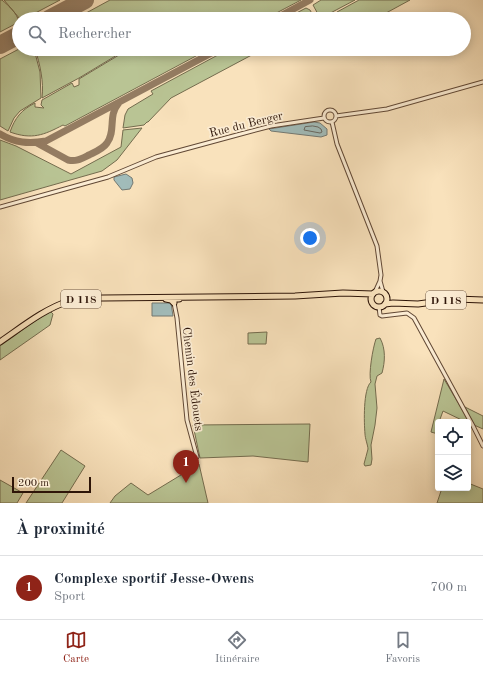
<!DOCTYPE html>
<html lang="fr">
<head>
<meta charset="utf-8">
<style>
	:root { --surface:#fff; --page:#f2f2f3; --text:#1f2937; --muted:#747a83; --line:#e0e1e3; --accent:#8f2418 }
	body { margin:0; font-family:"Old Standard TT",serif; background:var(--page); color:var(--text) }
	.controls { position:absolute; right:12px; bottom:12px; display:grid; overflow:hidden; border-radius:4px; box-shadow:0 2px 10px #0003 }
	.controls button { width:36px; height:36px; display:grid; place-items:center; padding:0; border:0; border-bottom:1px solid var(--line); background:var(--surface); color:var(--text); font:20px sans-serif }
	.scale { position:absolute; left:12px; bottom:10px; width:79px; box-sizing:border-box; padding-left:4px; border:2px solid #2e1508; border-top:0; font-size:11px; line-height:14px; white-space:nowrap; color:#2e1508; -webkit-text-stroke:3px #fbecd3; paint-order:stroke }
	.you { position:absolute; left:310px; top:238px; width:14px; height:14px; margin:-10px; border:3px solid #fff; border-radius:50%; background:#1a73e8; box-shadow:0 0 0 6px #1a73e833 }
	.badge { display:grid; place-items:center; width:26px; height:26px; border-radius:50%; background:var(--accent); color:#fff; font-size:13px; font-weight:700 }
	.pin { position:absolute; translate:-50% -33px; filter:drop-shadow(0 1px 2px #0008) }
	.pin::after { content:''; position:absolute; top:21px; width:14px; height:12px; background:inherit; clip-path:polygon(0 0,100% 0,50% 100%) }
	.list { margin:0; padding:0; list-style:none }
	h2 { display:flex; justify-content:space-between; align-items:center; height:52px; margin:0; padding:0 16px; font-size:17px }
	h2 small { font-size:13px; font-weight:400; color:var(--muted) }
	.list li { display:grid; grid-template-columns:26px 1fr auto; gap:12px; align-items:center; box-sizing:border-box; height:64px; padding:0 16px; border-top:1px solid var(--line) }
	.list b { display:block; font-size:15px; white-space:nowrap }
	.list p { margin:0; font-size:13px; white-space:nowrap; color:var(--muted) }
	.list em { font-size:13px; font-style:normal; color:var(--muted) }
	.icon { flex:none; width:22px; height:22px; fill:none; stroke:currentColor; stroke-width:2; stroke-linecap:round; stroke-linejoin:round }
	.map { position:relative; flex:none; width:483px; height:503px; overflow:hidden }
	.search { position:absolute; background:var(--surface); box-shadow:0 2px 10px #0003; left:12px; right:12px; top:12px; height:44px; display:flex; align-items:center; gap:10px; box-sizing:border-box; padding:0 14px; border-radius:22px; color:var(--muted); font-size:15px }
	.sheet { height:116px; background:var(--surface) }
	nav { display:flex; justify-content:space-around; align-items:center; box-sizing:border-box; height:56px; border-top:1px solid var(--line); background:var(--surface); font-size:11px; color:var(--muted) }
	nav a { display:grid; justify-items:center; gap:2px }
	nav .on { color:var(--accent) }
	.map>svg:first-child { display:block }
	.green { fill:#b9c494; stroke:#746c4e }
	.water { fill:#a1bcba; stroke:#737973 }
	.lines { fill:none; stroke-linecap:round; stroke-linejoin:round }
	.shore { stroke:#686861; stroke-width:1 }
	.taxiway { stroke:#947c62; stroke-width:7 }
	.runway { stroke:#947c62; stroke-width:18 }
	.minor-casing { stroke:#614835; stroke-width:5 }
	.primary-casing { stroke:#2e1508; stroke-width:7 }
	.minor { stroke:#fbecd3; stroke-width:3 }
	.primary { stroke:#f9e2bc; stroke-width:5 }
	.labels { text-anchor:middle; stroke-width:3.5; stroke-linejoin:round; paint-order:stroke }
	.shield { fill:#fbecd3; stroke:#6c5645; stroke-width:1 }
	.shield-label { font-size:11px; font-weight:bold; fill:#2e1508 }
	.street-label { font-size:12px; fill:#2e1508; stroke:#fbecd3 }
</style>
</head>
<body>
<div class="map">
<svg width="483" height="503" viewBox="0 0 483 503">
	<rect width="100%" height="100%" fill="#f9e2bc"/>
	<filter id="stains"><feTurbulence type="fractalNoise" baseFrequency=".005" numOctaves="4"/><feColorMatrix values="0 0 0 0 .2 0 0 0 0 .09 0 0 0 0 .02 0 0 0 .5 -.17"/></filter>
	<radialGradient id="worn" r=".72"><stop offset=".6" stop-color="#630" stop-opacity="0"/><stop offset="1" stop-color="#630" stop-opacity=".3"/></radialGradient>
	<!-- green -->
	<path class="green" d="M0,0H2C9,6 17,13 19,22L0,32Z
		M4,0H60L24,19H20Z
		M110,0H301L265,19H75Z
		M321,0H355L321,18L319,16L313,5Z
		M359,0H410L375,19H340L337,12Z
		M306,8L310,10L315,19H285Z
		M19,49H34L40,72L41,98L20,111L14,118L8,131L0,126V59Z
		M35,49H127L79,78L42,98C44,82 40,64 35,49Z
		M129,49H209L65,126L63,125C44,135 32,140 10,132C15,118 21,110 35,103V107L44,108L41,105L42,100L72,83L74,87L79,85V79Z
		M229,49H263L171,98L148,122H147L144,125L123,128L125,115L128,109L153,94L151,91Z
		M142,128L117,160L102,171L0,200V140L16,146L71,174L121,147L123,130Z
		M50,311L53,314L50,325L0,360V345Z
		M267,332L266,344H248V333Z
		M380,338C386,349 385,362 382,373L377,376L375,384L377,408L375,425L371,445L372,459L371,465L365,466L364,464C365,459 367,454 368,449C368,446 365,438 365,434C364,423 363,389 371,382C368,375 373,347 376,339Z
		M444,379L469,421L468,423L443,411L439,422H438V434L431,432Z
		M465,407L483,416V429L474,425Z
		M310,424L308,462L253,456L200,458L193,425Z
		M61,450L85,466L62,503H26Z
		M199,464L208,503H110L115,496L131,483L148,495Z
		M0,480L23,493L17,503H0Z
		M468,483L483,489V503H437L442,488H468Z"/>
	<!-- water -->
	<path class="water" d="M314,122L320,123L327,129V135L321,137L271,131L269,129Z
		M126,174L132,178L133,183L130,189L122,190L114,180V177Z
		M152,303H171L173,316H152Z"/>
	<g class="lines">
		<!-- shore -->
		<path class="shore" d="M313,126L318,127L321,129L322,132L320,133L304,130L305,127Z"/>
		<!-- taxiway -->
		<path class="taxiway" d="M275,19L310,0
			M0,46L5,42
			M0,134C15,143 29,144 46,141L219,49
			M37,143L68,160C76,162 81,159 89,155C95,152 103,149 107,143C116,131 108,116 118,104"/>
		<!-- runway -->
		<path class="runway" d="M49,19L85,0
			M0,45L19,35"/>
		<!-- minor casing -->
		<g class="minor-casing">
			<path id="minor" d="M324 116a6 6 0 1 1 12 0a6 6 0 1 1-12 0Z
				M336,116L387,109L483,82
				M332,122L337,144L377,246L381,275L380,281L375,292
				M0,207L108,177L156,157L237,135L271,126L324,118
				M380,281L383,292
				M174,303L177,318L187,420L197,457
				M379,307L380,315L382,316L407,313L414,318L473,426L483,446"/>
		</g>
		<!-- primary casing -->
		<g class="primary-casing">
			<path id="primary" d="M371 299a8 8 0 1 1 16 0a8 8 0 1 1-16 0Z
				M166,299L171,300L174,303V299H179
				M385,304L393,303L418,304L456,299L483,300
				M0,342C22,327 44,309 69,301C80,298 92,298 103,298L295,296L343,293L373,294"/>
		</g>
		<!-- minor -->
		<use href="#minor" class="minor"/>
		<!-- primary -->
		<use href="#primary" class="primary"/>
	</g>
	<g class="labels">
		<!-- shield labels -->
		<g class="shield">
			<rect x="61" y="290" width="40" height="18" rx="3"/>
			<rect x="426" y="291" width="40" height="18" rx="3"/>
		</g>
		<g class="shield-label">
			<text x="81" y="303">D 118</text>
			<text x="446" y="304">D 118</text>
		</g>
		<!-- street labels -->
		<g class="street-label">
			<text transform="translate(246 124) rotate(-14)" y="4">Rue du Berger</text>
			<text transform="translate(193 379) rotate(83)" y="4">Chemin des Édouets</text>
		</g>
	</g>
	<rect width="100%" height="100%" filter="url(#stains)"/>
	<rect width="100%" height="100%" fill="url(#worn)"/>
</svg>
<div class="controls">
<button><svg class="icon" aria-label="locate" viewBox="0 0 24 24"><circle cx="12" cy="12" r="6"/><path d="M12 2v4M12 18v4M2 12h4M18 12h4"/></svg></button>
<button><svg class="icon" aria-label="layers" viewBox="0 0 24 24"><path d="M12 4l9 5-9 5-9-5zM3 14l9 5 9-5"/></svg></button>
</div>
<div class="scale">200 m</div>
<div class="you"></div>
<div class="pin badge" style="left:186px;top:483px">1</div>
<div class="search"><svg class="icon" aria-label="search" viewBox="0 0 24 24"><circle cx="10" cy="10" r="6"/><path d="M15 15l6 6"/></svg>Rechercher</div>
</div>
<section class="sheet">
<h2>À proximité<small></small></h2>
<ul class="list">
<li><span class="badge">1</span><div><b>Complexe sportif Jesse-Owens</b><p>Sport</p></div><em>700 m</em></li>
</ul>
</section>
<nav>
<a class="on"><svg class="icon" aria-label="map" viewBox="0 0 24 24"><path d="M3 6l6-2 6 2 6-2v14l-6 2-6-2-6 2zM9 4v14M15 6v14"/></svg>Carte</a>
<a><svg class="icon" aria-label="directions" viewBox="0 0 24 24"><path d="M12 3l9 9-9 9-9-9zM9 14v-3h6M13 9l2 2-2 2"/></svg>Itinéraire</a>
<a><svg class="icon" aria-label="saved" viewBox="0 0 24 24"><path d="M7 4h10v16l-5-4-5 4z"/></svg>Favoris</a>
</nav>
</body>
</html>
